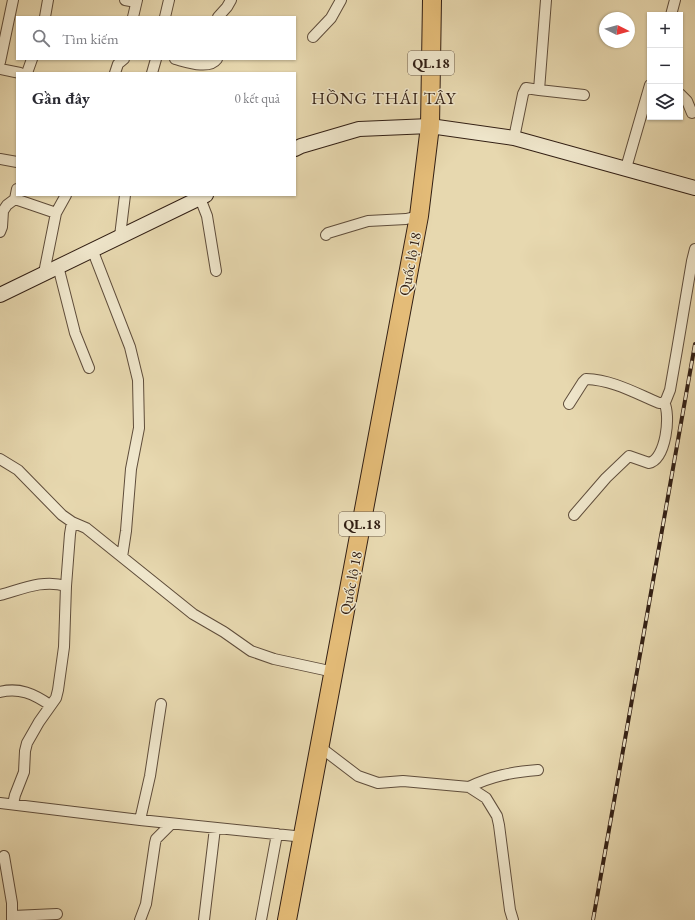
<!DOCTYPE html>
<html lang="vi">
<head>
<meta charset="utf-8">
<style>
	:root { --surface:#fff; --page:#f7f7f7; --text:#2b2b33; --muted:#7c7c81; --line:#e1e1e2 }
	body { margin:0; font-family:"EB Garamond",serif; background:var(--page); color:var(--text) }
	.controls { position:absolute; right:12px; top:12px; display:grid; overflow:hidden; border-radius:0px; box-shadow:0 1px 3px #0004 }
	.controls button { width:36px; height:36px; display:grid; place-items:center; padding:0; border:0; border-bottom:1px solid var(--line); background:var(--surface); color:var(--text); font:20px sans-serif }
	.compass { position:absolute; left:599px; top:12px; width:36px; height:36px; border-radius:50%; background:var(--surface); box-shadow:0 1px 3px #0004; rotate:96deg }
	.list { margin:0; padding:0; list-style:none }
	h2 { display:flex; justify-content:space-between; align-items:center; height:52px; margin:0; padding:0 16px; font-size:17px }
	h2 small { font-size:13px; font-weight:400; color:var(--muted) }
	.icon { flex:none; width:22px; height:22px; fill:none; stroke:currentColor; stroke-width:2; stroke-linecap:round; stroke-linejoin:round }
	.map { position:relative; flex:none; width:695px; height:920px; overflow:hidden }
	.search { position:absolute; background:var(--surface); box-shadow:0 1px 3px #0004; left:16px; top:16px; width:280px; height:44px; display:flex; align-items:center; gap:10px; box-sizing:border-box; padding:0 14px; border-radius:0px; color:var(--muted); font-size:15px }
	.panel { position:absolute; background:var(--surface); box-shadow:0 1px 3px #0004; left:16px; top:72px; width:280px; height:124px; border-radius:0px }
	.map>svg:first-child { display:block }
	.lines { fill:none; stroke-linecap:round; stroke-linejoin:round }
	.street-casing { stroke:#5f4d3b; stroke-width:12 }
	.secondary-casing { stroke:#321f14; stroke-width:16 }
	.highway-casing { stroke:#321f14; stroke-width:20 }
	.street { stroke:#efe6cb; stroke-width:10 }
	.secondary { stroke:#efe6cb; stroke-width:14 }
	.highway { stroke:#e4bc78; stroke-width:18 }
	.rail-casing { stroke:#321f14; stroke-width:4 }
	.rail { stroke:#efe6cb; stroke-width:2.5; stroke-dasharray:8; stroke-linecap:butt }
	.labels { text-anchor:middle; stroke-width:3; stroke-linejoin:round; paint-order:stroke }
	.shield { fill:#efe6cb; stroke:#6b5b4b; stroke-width:1 }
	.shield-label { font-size:14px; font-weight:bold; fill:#321f14 }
	.street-label { font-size:15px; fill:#321f14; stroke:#efe6cb }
	.quarter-label { font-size:17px; letter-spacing:1px; fill:#321f14; stroke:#efe6cb }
</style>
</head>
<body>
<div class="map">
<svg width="695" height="920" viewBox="0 0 695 920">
	<rect width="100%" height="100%" fill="#e7d8af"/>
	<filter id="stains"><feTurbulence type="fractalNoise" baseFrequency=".005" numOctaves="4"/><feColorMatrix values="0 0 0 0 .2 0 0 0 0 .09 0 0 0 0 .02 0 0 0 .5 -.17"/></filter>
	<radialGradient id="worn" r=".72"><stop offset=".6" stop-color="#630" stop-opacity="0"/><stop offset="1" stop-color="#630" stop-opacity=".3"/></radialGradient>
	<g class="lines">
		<!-- street casing -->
		<g class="street-casing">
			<path id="street" d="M125,0L136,2
				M546,0L539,90L584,95
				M671,15L675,0
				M45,17L48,0
				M133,17L137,0
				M165,17L169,0
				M218,17L227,7L231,0
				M313,37L331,18L341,0
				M175,59C187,62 209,70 217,59
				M0,62L13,0
				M0,69L20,73
				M27,73L32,59
				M115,73L118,64L124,59
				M152,73L156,59
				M680,94L687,101L692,113
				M514,138L523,94L526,88L539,90
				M0,159L17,162
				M626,168L650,85
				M200,198L207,216L216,271
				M15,199L56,213
				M0,232L2,227L3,211L7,205L15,199L17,189
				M326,235L328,233L368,221L406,219L419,216
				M120,236L125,195
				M92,249L130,347L138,380L139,428L131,469L126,531L122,557
				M58,266L75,333L89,368
				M44,273L56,213L66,195
				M569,404L583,382L586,379C613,380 635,393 659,403H663L666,400L670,390L677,350L692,261L695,249
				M0,459L18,470L62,515L72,522L86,528L193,614L224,632L251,651L274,659L334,672
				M574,515L606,478L629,456L649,463C666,459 671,415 664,402
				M0,595C22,589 43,579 66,586
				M0,692C19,687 34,694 50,705
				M320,747L358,776L378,783L403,781L469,787L486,798L497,816L499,825L510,910L513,920
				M469,787C492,776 512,772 538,770
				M0,803L140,820L304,837
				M13,804L15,795L24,772L25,751L27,743L39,722L56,698L58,690L64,647L66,586L70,534L72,522
				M140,820L150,776L161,704
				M4,856L12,903V920
				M13,916L57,914
				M140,920L146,904L155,843L156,839L171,824
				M204,920L215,828
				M261,920L277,834"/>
		</g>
		<!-- secondary casing -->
		<g class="secondary-casing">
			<path id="secondary" d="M295,149L301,146L359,129L430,126L514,138L695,188
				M0,295L206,195"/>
		</g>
		<!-- highway casing -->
		<g class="highway-casing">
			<path id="highway" d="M287,920L419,216L430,126L432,0"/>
		</g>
		<!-- street -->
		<use href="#street" class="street"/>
		<!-- secondary -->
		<use href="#secondary" class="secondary"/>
		<!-- highway -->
		<use href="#highway" class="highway"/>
		<!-- rail casing -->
		<g class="rail-casing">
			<path id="rail" d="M593,920L695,344"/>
		</g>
		<!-- rail -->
		<use href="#rail" class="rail"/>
	</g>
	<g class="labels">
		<!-- shield labels -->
		<g class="shield">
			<rect x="408" y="51" width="46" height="24" rx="3"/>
			<rect x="339" y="512" width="46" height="24" rx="3"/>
		</g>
		<g class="shield-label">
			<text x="431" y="68">QL.18</text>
			<text x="362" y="529">QL.18</text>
		</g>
		<!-- street labels -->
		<g class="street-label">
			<text transform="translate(410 264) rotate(-79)" y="5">Quốc lộ 18</text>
			<text transform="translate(351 583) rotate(-79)" y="5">Quốc lộ 18</text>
		</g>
		<!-- quarter labels -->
		<g class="quarter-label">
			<text x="384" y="104">HỒNG THÁI TÂY</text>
		</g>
	</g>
	<rect width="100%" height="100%" filter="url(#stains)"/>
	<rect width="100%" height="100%" fill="url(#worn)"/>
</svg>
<div class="controls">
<button>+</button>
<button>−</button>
<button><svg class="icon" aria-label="layers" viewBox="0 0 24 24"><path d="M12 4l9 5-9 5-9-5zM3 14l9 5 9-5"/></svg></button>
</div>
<svg class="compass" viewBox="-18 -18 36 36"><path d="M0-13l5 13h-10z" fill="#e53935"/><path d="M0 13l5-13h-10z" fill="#7c7c81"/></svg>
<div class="search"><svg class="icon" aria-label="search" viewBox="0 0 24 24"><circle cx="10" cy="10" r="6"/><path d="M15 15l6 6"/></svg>Tìm kiếm</div>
<section class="panel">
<h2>Gần đây<small>0 kết quả</small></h2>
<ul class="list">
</ul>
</section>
</div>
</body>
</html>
